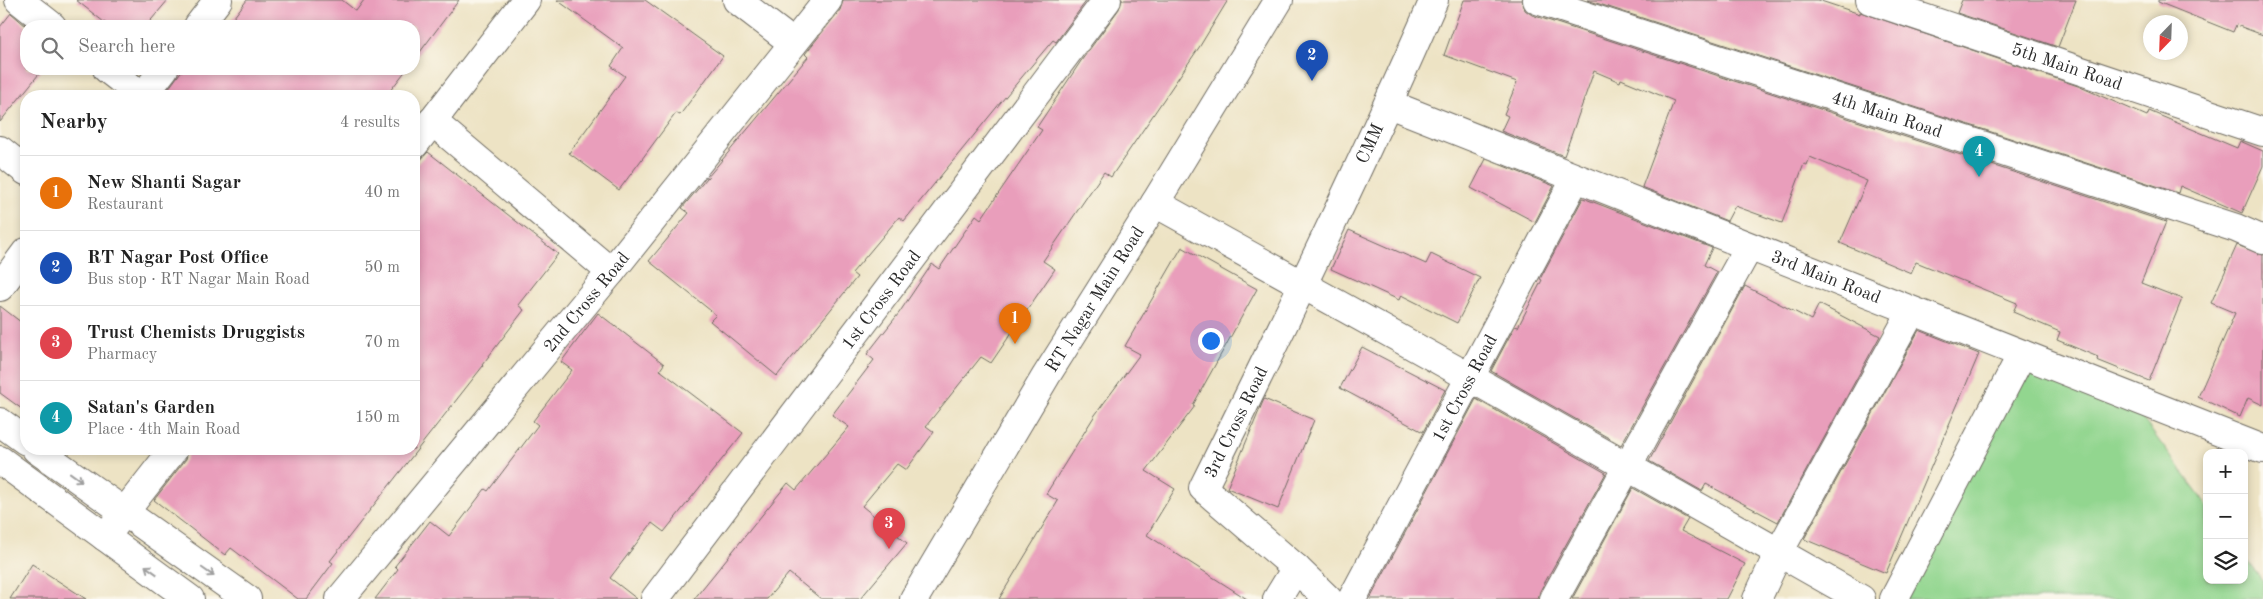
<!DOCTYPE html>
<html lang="en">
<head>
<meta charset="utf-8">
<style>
	:root { --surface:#fff; --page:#f2f2f2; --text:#222; --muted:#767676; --line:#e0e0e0; --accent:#2563eb }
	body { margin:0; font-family:"Old Standard TT",serif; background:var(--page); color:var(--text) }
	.controls { position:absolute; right:15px; bottom:15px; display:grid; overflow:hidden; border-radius:10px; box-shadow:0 2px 8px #0003 }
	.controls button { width:45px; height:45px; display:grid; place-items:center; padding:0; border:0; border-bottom:1px solid var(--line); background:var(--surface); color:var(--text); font:25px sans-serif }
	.compass { position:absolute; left:2143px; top:15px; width:45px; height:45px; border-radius:50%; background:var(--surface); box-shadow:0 2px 8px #0003; rotate:203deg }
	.you { position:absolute; left:1210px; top:340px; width:18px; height:18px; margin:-12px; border:4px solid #fff; border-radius:50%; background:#1a73e8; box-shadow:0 0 0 8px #1a73e833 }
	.badge { display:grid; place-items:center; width:32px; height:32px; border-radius:50%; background:var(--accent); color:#fff; font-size:16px; font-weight:700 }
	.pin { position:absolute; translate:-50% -41px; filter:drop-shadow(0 1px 2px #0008) }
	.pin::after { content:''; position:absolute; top:26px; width:18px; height:15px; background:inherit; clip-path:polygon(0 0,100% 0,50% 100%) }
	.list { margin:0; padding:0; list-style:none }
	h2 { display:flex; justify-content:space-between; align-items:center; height:65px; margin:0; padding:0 20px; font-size:21px }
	h2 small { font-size:16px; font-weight:400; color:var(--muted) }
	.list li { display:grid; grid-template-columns:32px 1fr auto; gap:15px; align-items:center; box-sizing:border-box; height:75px; padding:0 20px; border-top:1px solid var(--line) }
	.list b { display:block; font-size:19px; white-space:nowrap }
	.list p { margin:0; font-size:16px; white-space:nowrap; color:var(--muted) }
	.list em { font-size:16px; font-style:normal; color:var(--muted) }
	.icon { flex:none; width:28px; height:28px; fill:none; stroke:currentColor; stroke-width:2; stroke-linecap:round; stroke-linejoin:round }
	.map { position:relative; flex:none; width:2263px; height:599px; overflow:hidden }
	.search { position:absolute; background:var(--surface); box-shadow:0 2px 8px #0003; left:20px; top:20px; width:400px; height:55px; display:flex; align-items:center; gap:12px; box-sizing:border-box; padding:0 18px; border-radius:20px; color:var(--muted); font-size:19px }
	.panel { position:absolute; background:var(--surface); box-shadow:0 2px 8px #0003; left:20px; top:90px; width:400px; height:365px; border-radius:20px }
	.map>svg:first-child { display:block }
	.green { fill:#92d68f; stroke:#5e805d }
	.building { fill:#e99ebb }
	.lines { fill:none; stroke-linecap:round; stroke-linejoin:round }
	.minor-casing { stroke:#6f6b61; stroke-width:30 }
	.tertiary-casing { stroke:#6f6b61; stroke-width:30 }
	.minor { stroke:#fff; stroke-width:28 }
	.tertiary { stroke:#fff; stroke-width:28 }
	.oneway { stroke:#a0a0a0 }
	.labels { text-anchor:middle; stroke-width:4; stroke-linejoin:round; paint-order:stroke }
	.street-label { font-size:18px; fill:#2b2b2b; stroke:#fbf7ec }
</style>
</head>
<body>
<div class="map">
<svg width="2263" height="599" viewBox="0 0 2263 599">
	<rect width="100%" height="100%" fill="#fbf7ec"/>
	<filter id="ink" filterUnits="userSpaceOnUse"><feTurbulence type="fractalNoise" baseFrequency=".02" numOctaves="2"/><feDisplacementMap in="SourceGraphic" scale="10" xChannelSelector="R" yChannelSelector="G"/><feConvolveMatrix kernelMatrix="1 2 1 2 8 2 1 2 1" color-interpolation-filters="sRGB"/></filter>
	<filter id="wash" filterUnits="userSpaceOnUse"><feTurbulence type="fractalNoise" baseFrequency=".0096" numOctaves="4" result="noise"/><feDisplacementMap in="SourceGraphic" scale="20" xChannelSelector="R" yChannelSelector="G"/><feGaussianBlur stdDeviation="1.12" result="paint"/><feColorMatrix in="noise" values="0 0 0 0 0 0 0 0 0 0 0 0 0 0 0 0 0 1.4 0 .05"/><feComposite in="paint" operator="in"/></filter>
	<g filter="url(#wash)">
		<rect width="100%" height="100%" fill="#ede3c4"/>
		<!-- green -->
		<path class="green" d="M2025,365L2139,414L2207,505V580H2244V556L2263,581V599H1895Z"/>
		<g id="blocks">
			<!-- building -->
			<path class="building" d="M76,0H168L146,26H109Z
				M247,0H342L356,11L364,0H459L414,60V26H227Z
				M557,0H645L723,56L680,115L676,113L619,190L569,153L625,76L611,66L623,48Z
				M843,0H1087L1056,42L1053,40L1001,102L904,221L899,217L852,273L857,277L777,376L710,321L716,315L649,261L689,213L682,208L808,57L805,54L840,10Z
				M1122,0H1228L1200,46L1111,177L1104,172L1043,261L1055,269L991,363L981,357L926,426L934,432L906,470L897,464L862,506L907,543L860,599H821L789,573L767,599H694L788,483L796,490L849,427L832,415L874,360L867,354L899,313L932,264L939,269L976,215L981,219L1042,130L1037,127L1081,61L1119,9Z
				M1464,0H1522L1525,10L1532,15L2166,222L2141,283L2182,299L2149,381L2097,360L2098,357L2057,340L2060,332L2013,312L2017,303L1916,262L1911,273L1840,243L1867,181L1810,157L1807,165L1804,164L1782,223L1735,206L1727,221L1642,187L1674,101L1621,79L1620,82L1594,71L1564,156L1501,131L1508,116L1504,114L1517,82L1444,55Z
				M1587,0H1818L1860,14V12L2078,86L2147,116L2149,111L2237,148L2240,141L2263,151V166L2242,213L2180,186L2178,193Z
				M1962,0H2076L2058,47L1957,13Z
				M2158,0H2263V35L2236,25L2233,32L2158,2Z
				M11,13L26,26V69H43L0,122V27Z
				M183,69H407L386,96H163Z
				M428,152L558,254L518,305L524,310L482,365L483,366L330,561L333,563L306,599H298L231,548L225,555L154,500L186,459L189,449H414V167Z
				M1486,159L1554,186L1535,222L1471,188Z
				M1583,198L1712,248L1704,265L1717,272L1621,445L1491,371L1515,326L1518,327L1542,280L1540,279Z
				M1349,230L1426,264L1431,254L1480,278L1457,323L1401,295L1399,300L1331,269Z
				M2237,245L2263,255V405L2248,398L2240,417L2198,397L2235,313L2211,303Z
				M1182,247L1257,289L1193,405L1195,406L1146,471L1175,489L1147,535L1247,599H999L1058,501L1046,494L1095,415L1140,354L1125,346Z
				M1745,286L1811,320L1819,304L1880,336L1778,522L1706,484L1702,491L1649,461Z
				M0,306L26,326V412L0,393Z
				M598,313L664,364L660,370L743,433L664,532L652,523L610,578L637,599H375L398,569L395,566L430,521L449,536L485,489L488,491L538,425L533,421L572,370L561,362Z
				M1919,330L1979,354L1886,573L1804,539Z
				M1362,347L1445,390L1423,432L1340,388Z
				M1264,399L1314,420L1278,509L1227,488Z
				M1476,399L1606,473L1540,591L1538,599H1370Z
				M1633,488L1688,519L1681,531L1745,564L1727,599H1572Z
				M32,564L86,599H10Z"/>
		</g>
	</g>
	<g filter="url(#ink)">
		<use href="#blocks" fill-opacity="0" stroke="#6f6b61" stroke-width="1"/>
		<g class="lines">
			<!-- minor casing -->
			<g class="minor-casing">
				<g id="minor">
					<path d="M19,0L52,26"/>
					<path d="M737,0L793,43"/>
					<path id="s1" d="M1537,0L2236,228L2263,240"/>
					<path id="s2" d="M1870,0L2263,132"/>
					<path d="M107,69L142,96"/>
					<path id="s3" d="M1389,104L2263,449"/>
					<path d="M432,121L611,272"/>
					<path d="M414,145L526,0"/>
					<path d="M0,150L26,171"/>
					<path d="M1155,203L1471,378L1861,599"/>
					<path d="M105,537L174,449"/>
					<path id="s4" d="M340,599L611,272L828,0"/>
					<path id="s5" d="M655,599L1107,0"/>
					<path d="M1277,599L1296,568"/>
					<path id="s6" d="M1328,599L1296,568L1203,488C1283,327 1362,165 1434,0"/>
					<path id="s7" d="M1352,599L1576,178"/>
					<path d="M1554,599L1749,247"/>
					<path d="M1757,599L1779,552L1912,311"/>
					<path d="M1894,599L2022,354"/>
				</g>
			</g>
			<!-- tertiary casing -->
			<g class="tertiary-casing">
				<g id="tertiary">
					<path d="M198,26L218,0"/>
					<path d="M143,96L164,69"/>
					<path d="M0,287L26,252"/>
					<path d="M0,422L26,441"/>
					<path d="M36,449L247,599"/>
					<path d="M0,460L190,599"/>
					<path id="s8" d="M914,599L1046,376L1155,203L1279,0"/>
				</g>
			</g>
			<!-- minor -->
			<use href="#minor" class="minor"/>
			<!-- tertiary -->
			<use href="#tertiary" class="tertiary"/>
		</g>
		<!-- one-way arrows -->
		<defs><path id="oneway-shaft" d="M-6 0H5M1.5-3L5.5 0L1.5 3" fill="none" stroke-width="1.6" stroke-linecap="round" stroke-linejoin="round" transform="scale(1.25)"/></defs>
		<g class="oneway">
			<use href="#oneway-shaft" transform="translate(76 477) rotate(36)"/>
			<use href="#oneway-shaft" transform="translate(151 570) rotate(-144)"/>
			<use href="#oneway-shaft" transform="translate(208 572) rotate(35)"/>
		</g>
	</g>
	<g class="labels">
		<!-- street labels -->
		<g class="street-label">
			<text dy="6" stroke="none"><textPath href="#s2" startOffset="208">5th Main Road</textPath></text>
			<text dy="6" stroke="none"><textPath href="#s1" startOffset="368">4th Main Road</textPath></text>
			<text dy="6" stroke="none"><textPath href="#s6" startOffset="550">CMM</textPath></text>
			<text dy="6" stroke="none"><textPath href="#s3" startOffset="470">3rd Main Road</textPath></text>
			<text dy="6" stroke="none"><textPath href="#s5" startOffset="375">1st Cross Road</textPath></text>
			<text dy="6" stroke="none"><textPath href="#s8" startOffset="350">RT Nagar Main Road</textPath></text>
			<text dy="6" stroke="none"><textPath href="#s4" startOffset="386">2nd Cross Road</textPath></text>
			<text dy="6" stroke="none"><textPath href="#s7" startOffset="239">1st Cross Road</textPath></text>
			<text dy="6" stroke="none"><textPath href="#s6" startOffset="241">3rd Cross Road</textPath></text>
		</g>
	</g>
</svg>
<div class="controls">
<button>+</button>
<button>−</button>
<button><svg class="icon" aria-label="layers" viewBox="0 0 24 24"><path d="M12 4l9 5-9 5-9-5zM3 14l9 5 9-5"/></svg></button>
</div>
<svg class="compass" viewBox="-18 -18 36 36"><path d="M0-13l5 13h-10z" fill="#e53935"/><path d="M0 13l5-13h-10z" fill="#767676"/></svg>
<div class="you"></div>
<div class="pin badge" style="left:1015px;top:344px;background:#e8710a">1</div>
<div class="pin badge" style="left:1312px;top:81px;background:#1a4fb4">2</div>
<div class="pin badge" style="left:889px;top:549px;background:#e0444e">3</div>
<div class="pin badge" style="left:1979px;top:177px;background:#0f9aa8">4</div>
<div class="search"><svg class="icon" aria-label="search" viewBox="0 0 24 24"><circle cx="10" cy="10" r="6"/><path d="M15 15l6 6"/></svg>Search here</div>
<section class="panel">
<h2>Nearby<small>4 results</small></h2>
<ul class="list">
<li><span class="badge" style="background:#e8710a">1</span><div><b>New Shanti Sagar</b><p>Restaurant</p></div><em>40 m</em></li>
<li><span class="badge" style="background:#1a4fb4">2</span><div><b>RT Nagar Post Office</b><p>Bus stop · RT Nagar Main Road</p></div><em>50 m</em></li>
<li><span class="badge" style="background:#e0444e">3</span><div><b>Trust Chemists Druggists</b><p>Pharmacy</p></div><em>70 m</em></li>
<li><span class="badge" style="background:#0f9aa8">4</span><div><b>Satan's Garden</b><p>Place · 4th Main Road</p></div><em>150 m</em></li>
</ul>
</section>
</div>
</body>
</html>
